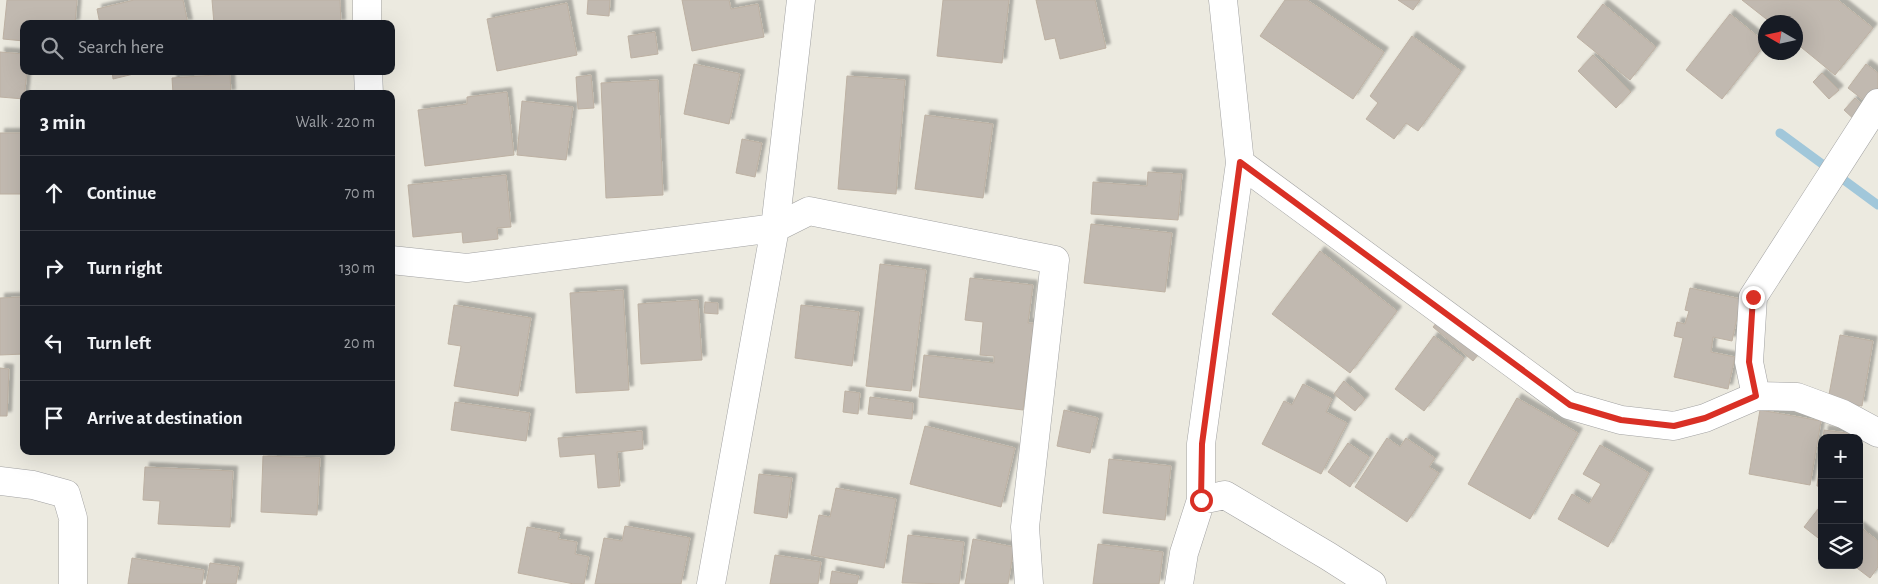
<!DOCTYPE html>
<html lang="en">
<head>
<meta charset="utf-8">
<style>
	:root { --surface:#171b24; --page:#242831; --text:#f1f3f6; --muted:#9ea1a6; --line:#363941 }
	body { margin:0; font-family:"Alegreya Sans",sans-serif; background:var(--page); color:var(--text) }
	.controls { position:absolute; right:15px; bottom:15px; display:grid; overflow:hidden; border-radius:10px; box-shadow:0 5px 20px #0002 }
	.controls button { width:45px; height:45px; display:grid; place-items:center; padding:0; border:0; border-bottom:1px solid var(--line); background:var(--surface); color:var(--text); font:25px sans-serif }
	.compass { position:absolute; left:1758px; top:15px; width:45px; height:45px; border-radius:50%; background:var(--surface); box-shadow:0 5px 20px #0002; rotate:279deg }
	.stop { position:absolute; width:15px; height:15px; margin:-11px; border:4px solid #d93025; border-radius:50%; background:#fff }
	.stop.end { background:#d93025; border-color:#fff; box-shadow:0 1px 5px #0008 }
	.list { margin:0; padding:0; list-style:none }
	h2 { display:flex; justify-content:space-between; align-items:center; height:65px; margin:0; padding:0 20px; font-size:21px }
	h2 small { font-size:16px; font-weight:400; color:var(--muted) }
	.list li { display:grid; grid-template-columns:32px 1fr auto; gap:15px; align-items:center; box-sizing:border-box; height:75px; padding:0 20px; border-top:1px solid var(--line) }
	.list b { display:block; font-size:19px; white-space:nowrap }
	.list em { font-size:16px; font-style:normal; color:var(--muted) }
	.icon { flex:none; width:28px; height:28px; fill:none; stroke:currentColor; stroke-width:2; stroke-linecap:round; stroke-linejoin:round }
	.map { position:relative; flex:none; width:1878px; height:584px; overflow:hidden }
	.search { position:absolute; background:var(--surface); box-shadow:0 5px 20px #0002; left:20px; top:20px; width:375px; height:55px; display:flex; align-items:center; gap:12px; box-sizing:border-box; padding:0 18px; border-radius:10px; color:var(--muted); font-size:19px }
	.panel { position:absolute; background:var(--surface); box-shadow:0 5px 20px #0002; left:20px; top:90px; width:375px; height:365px; border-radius:10px }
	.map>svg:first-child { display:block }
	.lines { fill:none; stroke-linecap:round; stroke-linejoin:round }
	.stream { stroke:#a1c7da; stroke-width:9 }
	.building { fill:#c1b9b0; stroke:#bdb1a3; filter:url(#shadow) }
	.street-casing { stroke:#a2a2a2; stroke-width:29 }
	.street { stroke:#fff; stroke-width:28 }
	.route { stroke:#d93025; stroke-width:6 }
</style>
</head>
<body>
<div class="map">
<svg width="1878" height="584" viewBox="0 0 1878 584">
	<defs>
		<filter id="shadow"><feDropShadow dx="4.5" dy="-4.5" stdDeviation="1" flood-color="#0004"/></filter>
	</defs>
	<rect width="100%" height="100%" fill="#eceae0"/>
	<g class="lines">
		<!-- stream -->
		<path class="stream" d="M1780,133L1878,205"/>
	</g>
	<!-- building -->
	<path class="building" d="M7,0H77L75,24H24V41L3,39Z
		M134,0H183L188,24H100L97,9Z
		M212,0H340L341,24H214Z
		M588,0H610L609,16L587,14Z
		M682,0H729L731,9L758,4L764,37L692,51Z
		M943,0H1009L1002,63L937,56Z
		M1036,0H1095L1106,48L1060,59L1055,38L1045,40Z
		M1285,0H1307L1384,52L1353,99L1260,36Z
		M1398,0H1420L1413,10Z
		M1742,0H1838L1873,28L1835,75L1796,43V22H1770Z
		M567,3L577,55L497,71L487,19Z
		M1603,4L1656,47L1630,80L1577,37Z
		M1730,14L1766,43L1722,99L1686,70Z
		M655,32L658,54L631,58L628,36Z
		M1412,36L1461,71L1418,131L1406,123L1394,139L1366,119L1378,103L1370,96Z
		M0,52L24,54V71H27L24,99L0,97Z
		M1593,55L1631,92L1616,108L1578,71Z
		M694,64L740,74L729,124L684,114Z
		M1866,64L1878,73V96L1871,106L1848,88Z
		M112,71H146L113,79Z
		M1822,73L1839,90L1829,99L1813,82Z
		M230,74L231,94H173L172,78Z
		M591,75L594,108L578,109L576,77Z
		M847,76L905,80L896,194L838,189Z
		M658,80L663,195L606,198L601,83Z
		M507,92L514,155L425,166L418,110L467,104V97Z
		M1855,98L1869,111L1858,123L1844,110Z
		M522,101L573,107L566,160L517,155Z
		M925,115L993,124L983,198L915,189Z
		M0,133H24V194H0Z
		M742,139L762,143L755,177L736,173Z
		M1148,172L1182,174L1178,220L1091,214L1093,182L1147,186Z
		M506,175L511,227L497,228L498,239L463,243L462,232L413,237L408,185Z
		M1091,224L1172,233L1165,292L1084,283Z
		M1320,251L1397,311L1350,373L1272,314Z
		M880,264L926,270L911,391L866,386Z
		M970,278L1033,285L1028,323H1034L1023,410L919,397L924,355L994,363V356L980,355L983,322L965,320Z
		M1690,288L1741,299L1732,341L1713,337L1711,352L1735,357L1728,389L1674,377L1683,338L1674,336L1677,322L1685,324L1689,311L1685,310Z
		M623,290L629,390L576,393L570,293Z
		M21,297L24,354L0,355V298Z
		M698,300L702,360L641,364L638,304Z
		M705,302L718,303V314L704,313Z
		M454,305L531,318L518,396L454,386L461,346L448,344Z
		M801,305L859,312L852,366L795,358Z
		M1442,316L1482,350L1473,361L1433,327Z
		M1840,335L1873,341L1862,406L1828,400Z
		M1434,336L1464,358L1424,411L1395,389Z
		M0,368L9,369L7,416H0Z
		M1344,381L1365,399L1355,411L1334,394Z
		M1303,384L1332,399L1326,412L1347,423L1321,474L1262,444L1284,401L1292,405Z
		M845,391L860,393L858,414L843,412Z
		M870,397L913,403L912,419L868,414Z
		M1517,398L1578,433L1530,519L1468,484Z
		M455,402L530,413L526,441L451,430Z
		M1064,410L1098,418L1090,453L1057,446Z
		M1760,410L1821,421L1810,485L1749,474Z
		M925,426L1015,448L1001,507L910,484Z
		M1824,430L1855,434L1854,438H1823Z
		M642,431L643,449L617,452L620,486L598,488L595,454L560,457L558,438Z
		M1387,438L1400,447L1406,438L1435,458L1429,467L1439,473L1407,522L1355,487Z
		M1348,443L1369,457L1350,487L1328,472Z
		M1600,445L1649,473L1608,547L1558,519L1572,494L1589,504L1601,484L1583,474Z
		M1822,446V487L1817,486Z
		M263,456L320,458L317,515L261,512Z
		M1109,459L1171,466L1165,520L1103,513Z
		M145,467L233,471L230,527L158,524L160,501L143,500Z
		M759,474L792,478L787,518L754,513Z
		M836,488L896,499L884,568L811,555L819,515L830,517Z
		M1822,504V541L1804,527Z
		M625,526L690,538L681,584H595L604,538L622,541Z
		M1859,526L1878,541V567L1870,578L1853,565H1859Z
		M527,527L560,533L558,539L577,542L575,554L589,557L584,584H574L518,573Z
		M908,535L964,542L959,584L902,583Z
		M973,539L1014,547L1008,584H965Z
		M1098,544L1163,552L1159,584H1093Z
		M775,555L821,562L818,584H770Z
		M132,558L204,570L202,584H128Z
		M210,563L239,567L236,584H206Z
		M832,571L859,576L857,584H830Z"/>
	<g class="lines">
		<!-- street casing -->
		<g class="street-casing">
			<path id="street" d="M367,0V24
				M368,71L369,94
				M1240,163L1569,405L1621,420L1674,426L1705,418L1756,396L1797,397L1843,414L1878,433
				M391,260L467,268L775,228L809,211L1055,260L1025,527L1029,584
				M1756,396L1749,362L1753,297L1878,103
				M0,481L33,485L66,494L73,518V584
				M1201,500L1225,495L1328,556L1372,584
				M711,584L775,228L801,0
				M1179,584L1184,553L1201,500V444L1240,163L1223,0"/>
		</g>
		<!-- street -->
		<use href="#street" class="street"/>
	</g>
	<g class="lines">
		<!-- route -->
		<path class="route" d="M1201,500L1202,444L1240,162L1570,405L1621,420L1674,426L1705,418L1756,396L1749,362L1753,297"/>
	</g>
</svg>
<div class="controls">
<button>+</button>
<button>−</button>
<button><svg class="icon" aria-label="layers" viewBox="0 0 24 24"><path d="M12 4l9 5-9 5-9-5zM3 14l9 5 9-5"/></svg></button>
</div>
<svg class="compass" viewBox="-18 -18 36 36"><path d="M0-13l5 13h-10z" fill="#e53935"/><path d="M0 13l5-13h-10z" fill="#9ea1a6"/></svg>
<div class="stop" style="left:1201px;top:500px"></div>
<div class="stop end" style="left:1753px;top:297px"></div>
<div class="search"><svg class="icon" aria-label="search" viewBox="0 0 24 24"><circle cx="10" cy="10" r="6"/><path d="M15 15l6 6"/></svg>Search here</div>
<section class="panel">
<h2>3 min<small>Walk · 220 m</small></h2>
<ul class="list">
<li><svg class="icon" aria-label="ahead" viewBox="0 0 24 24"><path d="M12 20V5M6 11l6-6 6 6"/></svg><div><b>Continue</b></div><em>70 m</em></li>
<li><svg class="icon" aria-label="right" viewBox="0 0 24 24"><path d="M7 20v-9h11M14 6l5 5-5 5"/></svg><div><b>Turn right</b></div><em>130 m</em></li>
<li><svg class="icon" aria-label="left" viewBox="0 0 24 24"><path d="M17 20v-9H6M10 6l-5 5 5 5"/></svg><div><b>Turn left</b></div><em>20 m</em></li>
<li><svg class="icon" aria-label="arrive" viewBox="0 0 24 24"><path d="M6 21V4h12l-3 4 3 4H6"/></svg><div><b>Arrive at destination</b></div></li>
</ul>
</section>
</div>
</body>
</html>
